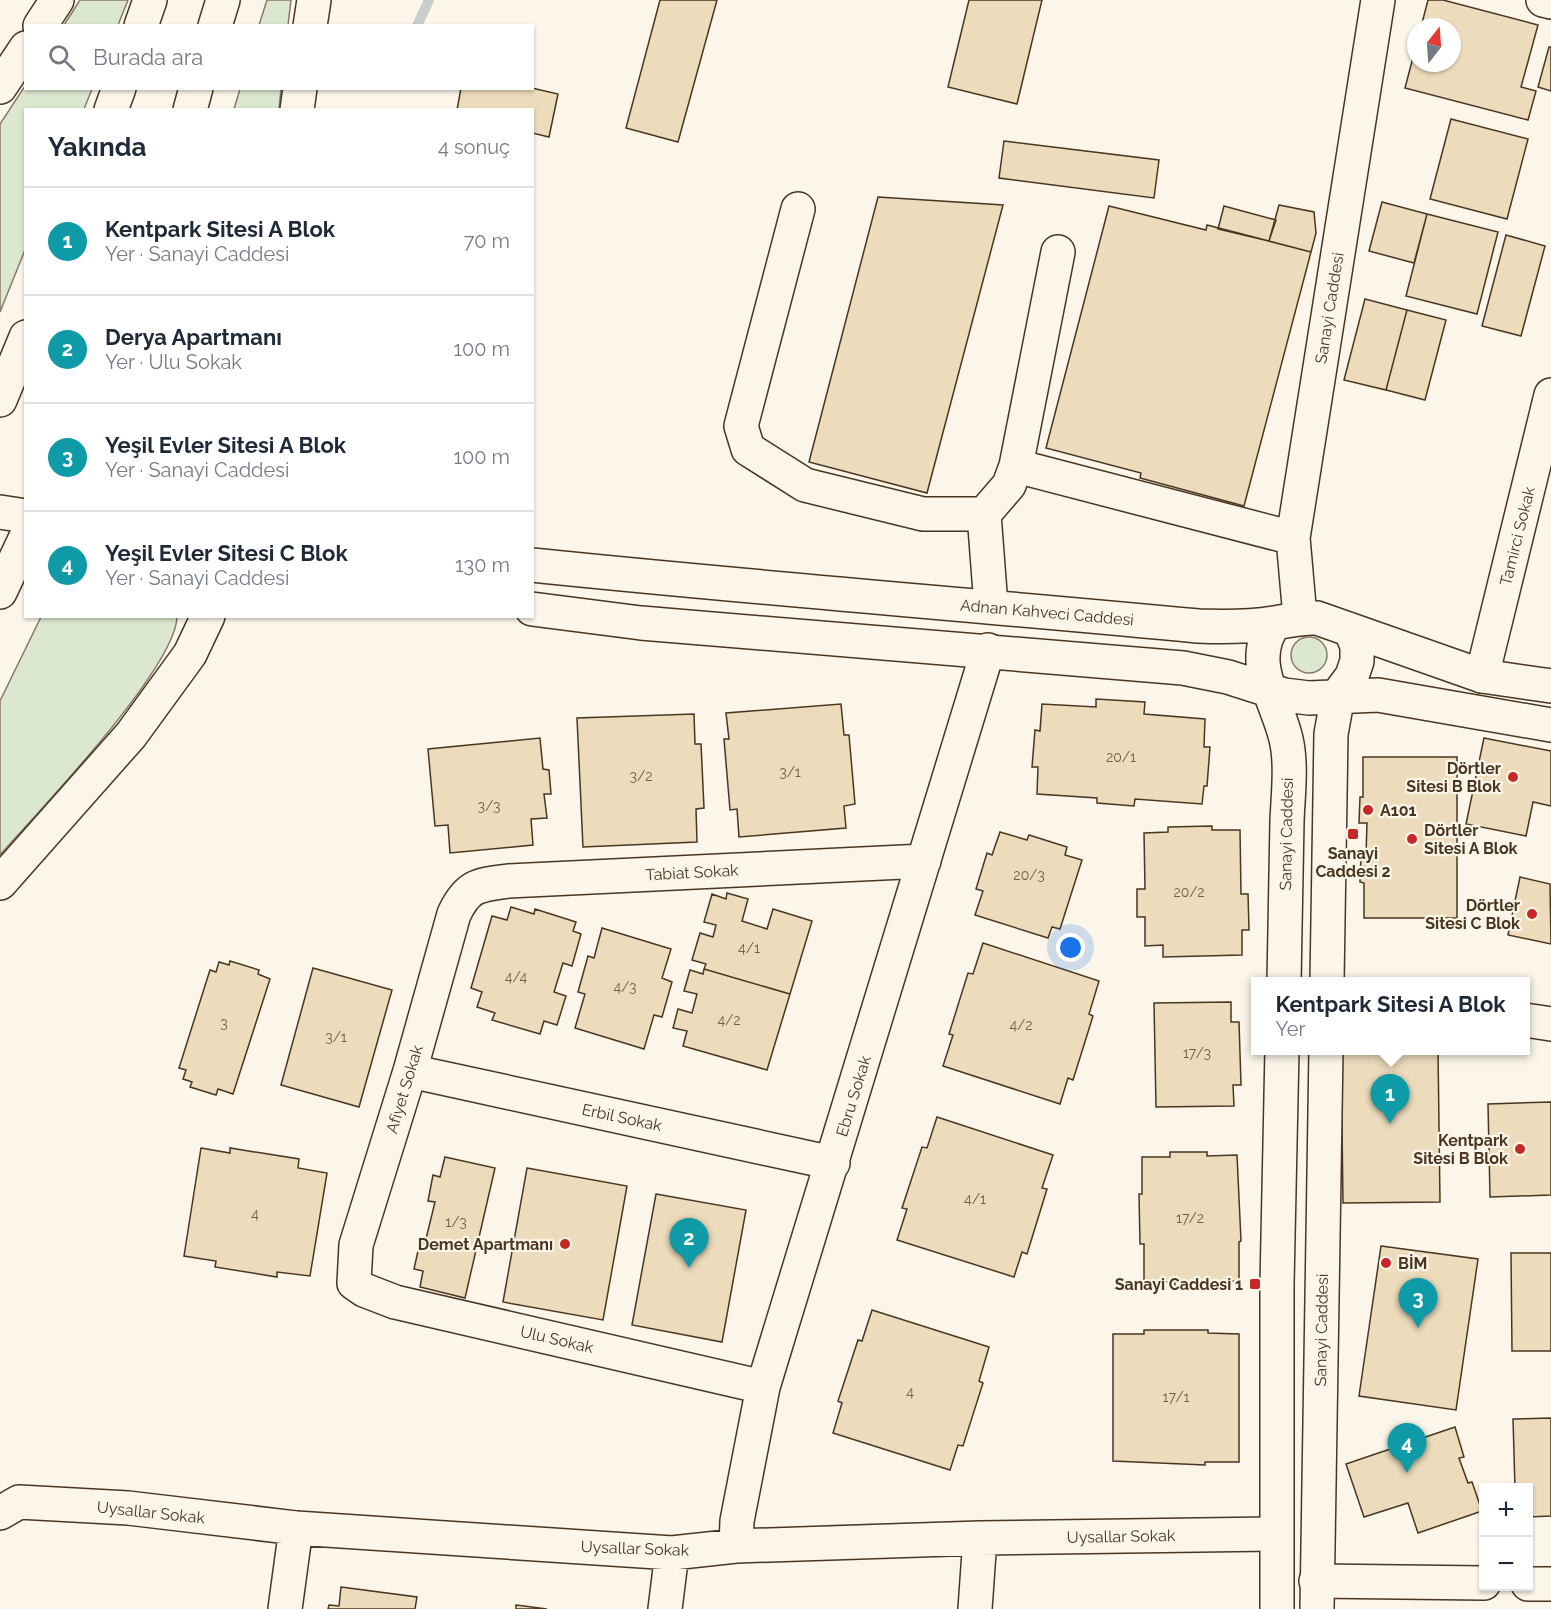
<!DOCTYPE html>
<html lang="tr">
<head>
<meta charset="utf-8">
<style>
	:root { --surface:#fff; --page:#f2f2f3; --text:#1f2937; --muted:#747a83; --line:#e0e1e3; --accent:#d93025 }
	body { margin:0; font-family:Raleway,sans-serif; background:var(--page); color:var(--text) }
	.controls { position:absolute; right:18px; bottom:18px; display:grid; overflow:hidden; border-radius:0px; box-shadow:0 2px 4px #0004 }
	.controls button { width:54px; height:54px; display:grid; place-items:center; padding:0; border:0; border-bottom:2px solid var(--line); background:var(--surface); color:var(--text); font:30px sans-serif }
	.compass { position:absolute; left:1407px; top:18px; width:54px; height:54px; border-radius:50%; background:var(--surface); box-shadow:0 2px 4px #0004; rotate:17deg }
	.you { position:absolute; left:1071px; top:948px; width:21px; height:21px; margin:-15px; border:4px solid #fff; border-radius:50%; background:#1a73e8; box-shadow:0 0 0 9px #1a73e833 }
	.badge { display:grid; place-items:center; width:39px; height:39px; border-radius:50%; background:var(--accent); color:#fff; font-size:20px; font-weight:700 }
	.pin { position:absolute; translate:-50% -50px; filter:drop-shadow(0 2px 3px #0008) }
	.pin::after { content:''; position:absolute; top:32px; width:21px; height:18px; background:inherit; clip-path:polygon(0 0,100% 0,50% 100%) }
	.popup { position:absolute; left:1251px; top:977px; width:279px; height:78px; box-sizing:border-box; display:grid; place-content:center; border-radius:0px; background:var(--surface); filter:drop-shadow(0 2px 4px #0005); font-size:20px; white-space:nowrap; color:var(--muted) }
	.popup b { font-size:22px; color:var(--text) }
	.popup::after { content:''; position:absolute; left:50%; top:100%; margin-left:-12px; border:12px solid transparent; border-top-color:var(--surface) }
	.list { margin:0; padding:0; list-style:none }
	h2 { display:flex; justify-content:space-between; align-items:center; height:78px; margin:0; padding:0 24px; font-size:26px }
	h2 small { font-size:20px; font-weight:400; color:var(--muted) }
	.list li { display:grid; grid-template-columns:39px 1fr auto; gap:18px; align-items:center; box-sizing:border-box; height:108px; padding:0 24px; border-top:2px solid var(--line) }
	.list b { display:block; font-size:22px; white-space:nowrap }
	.list p { margin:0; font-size:20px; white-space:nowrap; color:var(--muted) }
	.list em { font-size:20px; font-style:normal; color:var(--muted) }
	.icon { flex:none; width:33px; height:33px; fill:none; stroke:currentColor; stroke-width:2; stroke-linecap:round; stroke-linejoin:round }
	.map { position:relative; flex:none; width:1551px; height:1609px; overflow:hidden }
	.search { position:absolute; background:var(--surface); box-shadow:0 2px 4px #0004; left:24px; top:24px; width:510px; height:66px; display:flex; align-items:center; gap:15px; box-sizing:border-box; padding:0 21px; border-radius:0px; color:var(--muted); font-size:22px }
	.panel { position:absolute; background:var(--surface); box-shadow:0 2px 4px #0004; left:24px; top:108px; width:510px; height:510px; border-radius:0px }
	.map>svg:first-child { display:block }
	.green { fill:#dce7d0; stroke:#887966; stroke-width:1.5 }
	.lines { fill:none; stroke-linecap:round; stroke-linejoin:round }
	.stream { stroke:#c9cecd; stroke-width:10 }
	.building { fill:#ecdcbc; stroke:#4a3520; stroke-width:1.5 }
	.minor-casing { stroke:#4a3520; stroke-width:36 }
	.major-casing { stroke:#4a3520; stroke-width:36 }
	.highway-casing { stroke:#4a3520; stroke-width:36 }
	.minor { stroke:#fbf6e9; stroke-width:33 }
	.major { stroke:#fbf6e9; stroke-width:33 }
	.highway { stroke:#fbf6e9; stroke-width:33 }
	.poi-dot { fill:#c62828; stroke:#fbf6e9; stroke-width:2 }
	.labels { text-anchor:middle; stroke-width:4.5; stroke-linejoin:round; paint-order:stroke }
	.number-label { font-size:14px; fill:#725f47 }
	.street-label { font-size:16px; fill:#4a3520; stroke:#fbf6e9 }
	.poi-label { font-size:16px; font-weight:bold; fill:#4a3520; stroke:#fbf6e9; text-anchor:end }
</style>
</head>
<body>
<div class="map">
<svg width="1551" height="1609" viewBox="0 0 1551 1609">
	<rect width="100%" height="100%" fill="#fbf6e9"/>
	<!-- green -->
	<path class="green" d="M80,0H128L118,25H64Z
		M267,0H291L288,25H259Z
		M25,86L26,88L92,89L84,109L26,110L25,250L0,312V124Z
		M240,89H281L279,109H234Z
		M41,617H177C175,669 39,811 0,855V701Z
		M1291 655a18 18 0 1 1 36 0a18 18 0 1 1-36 0Z"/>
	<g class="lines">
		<!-- stream -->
		<path class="stream" d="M417,26L429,0"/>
	</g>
	<!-- building -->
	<path class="building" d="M660,0H717L678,142L626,128Z
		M969,0H1042L1017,104L948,87Z
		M1428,0H1443L1538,25L1521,87L1536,91L1528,120L1405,88L1416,46V63H1452V27H1421Z
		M1549,47H1551V91L1538,87Z
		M461,88H532L558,94L549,137L532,133V110H457Z
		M1451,119L1528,139L1507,219L1430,199Z
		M1004,141L1159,160L1154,198L999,178Z
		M878,197L1003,205L927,493L809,462Z
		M1382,202L1427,214L1414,263L1369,251Z
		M1279,205L1314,212L1316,233L1311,252L1269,241Z
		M1109,206L1206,230L1207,225L1311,252L1244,506L1140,478L1141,473L1046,448Z
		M1224,206L1276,220L1269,241L1218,229Z
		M1427,214L1498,232L1477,314L1406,296Z
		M1506,235L1545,246L1521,336L1482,326Z
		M1365,299L1407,310L1386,390L1344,380Z
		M1407,310L1446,320L1425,400L1386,390Z
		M1096,699L1145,702L1144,714L1205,719L1204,747H1210L1207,786H1204L1202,804L1135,799L1134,806L1097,803V798L1037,794L1038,767H1032L1035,730L1040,731L1042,704L1096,707Z
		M841,704L844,735H849L855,804L844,806L846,828L739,837L737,809L730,810L724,739H729L726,713Z
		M694,714L695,744H701L704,808L696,809L697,842L583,847L577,718Z
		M540,738L543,769L549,770L551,794H544L547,818L531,819L533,845L450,853L448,825L435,826L428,749Z
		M1484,738L1551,751V806L1533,802L1526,836L1466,824Z
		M1363,757H1457V918H1364V883L1360,882L1361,854L1366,855L1367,823H1359L1360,797H1363Z
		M1212,826V830H1240L1241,894H1248L1249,930H1242V955L1163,957V945L1145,946V917H1137V889H1145L1144,833L1168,832V827Z
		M1000,832L1027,840L1029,835L1067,847L1065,855L1082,860L1060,929L1052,927L1048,938L975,915L983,891L976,889L987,853L992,855Z
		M1520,877L1550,884L1551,944L1508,935Z
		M727,893L748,899L742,921L767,929L773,909L812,921L790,994L704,969L706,964L692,960L700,933L713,937L716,925L704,922L712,894L726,899Z
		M511,907L534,914L535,909L576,922L573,931L581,934L572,966L563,963L554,992L566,996L557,1025L544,1021L540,1034L492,1020L495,1013L477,1007L482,992L471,988L492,916L507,920Z
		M602,928L671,949L662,978L672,982L662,1017L654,1015L644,1049L575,1028L585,994L578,992L588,956L594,958Z
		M983,943L1099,981L1089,1014L1093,1016L1073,1080L1068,1078L1060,1104L943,1066L953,1035L949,1034L968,973L973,974Z
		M230,961L259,970L258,974L270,979L233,1094L218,1089L216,1095L190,1087L192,1082L183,1079L186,1070L179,1068L210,970L216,972L219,962L229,965Z
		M313,968L392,990L359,1107L281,1085Z
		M704,969L790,994L767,1070L683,1046L687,1031L673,1028L678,1009L692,1013L697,994L684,991L690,970L703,974Z
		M1231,1002V1022H1239L1241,1085H1233L1234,1106L1156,1107L1154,1003Z
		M1341,1050H1438L1440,1202L1343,1203Z
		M1551,1102V1195L1490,1197L1488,1104Z
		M937,1117L1053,1155L1042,1188L1047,1189L1027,1254L1022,1252L1014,1277L897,1240L907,1209L902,1208L922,1147L927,1148Z
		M201,1148L230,1153V1148L299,1159L298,1168L327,1173L310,1276L277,1272V1277L215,1267L216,1261L184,1256Z
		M1170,1152H1207V1156L1237,1155L1241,1241L1239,1242V1281H1208V1285L1190,1286H1175V1282H1144V1244H1140L1139,1194H1142V1157H1170Z
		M445,1157L495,1168L465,1298L420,1287L423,1271L414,1269L420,1242L425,1243L435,1202L428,1201L433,1175L440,1177Z
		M527,1168L627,1186L603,1320L503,1302Z
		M656,1194L746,1210L722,1342L632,1325Z
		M1381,1246L1478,1259L1456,1410L1359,1396Z
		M1511,1253H1551V1351H1512Z
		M872,1310L989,1347L979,1381L983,1383L963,1446L958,1445L950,1470L833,1433L842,1403L838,1401L858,1340L862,1341Z
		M1144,1330H1208V1333L1239,1334V1462H1205V1465L1113,1461V1334H1144Z
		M1551,1418V1516L1528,1517V1488H1515L1513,1419Z
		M1455,1427L1464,1457L1459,1458L1468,1483L1472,1482L1482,1511L1418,1533L1408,1503L1364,1517L1346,1464Z
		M341,1587L417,1597L415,1609H328L329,1605L339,1606Z
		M516,1605L547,1609H516Z"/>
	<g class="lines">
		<!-- minor casing -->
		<g class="minor-casing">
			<path id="minor" d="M1543,0L1551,2
				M798,209L741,426L748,449L805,485L923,514H984L1009,485L1016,466L1058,252
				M1016,466L1293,538
				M984,514L991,606
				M1300,617L1293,538L1378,0
				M1482,676L1551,395
				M1525,1020L1551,1024
				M410,1071L833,1163
				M763,1387L395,1302L364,1290L354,1283L356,1245L410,1071L454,914C468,885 478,885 508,881L924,861
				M0,1513L19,1502L128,1508L296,1528L672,1553L736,1546L980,1538L1275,1534
				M736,1546L737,1521L763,1387L988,650
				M1316,1581L1484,1583
				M1528,1584H1551
				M285,1609L296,1528
				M665,1609L672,1553
				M975,1609L980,1538"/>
		</g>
		<!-- major casing -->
		<g class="major-casing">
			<path id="major" d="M532,565C754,588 976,605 1198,626C1223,627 1249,627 1274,623C1289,621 1301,617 1317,618L1482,676L1551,686
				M532,609L641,623L1183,668L1228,677L1284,695L1309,698L1378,695L1551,725
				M1275,623C1246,660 1277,700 1286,739C1292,764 1288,796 1287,821C1286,875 1285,928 1284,982
				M1327,982L1331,734L1338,695L1352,676L1357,661V646L1351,631
				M1277,1609V1284L1282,1050
				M1317,1609L1326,1050"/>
		</g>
		<!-- highway casing -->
		<g class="highway-casing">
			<path id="highway" d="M40,26L57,0
				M141,26L150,0
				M215,26L223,0
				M310,26L314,0
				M0,87L26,48
				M111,110L119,88
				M190,110L196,88
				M297,110L300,88
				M0,400L26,337
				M0,512L26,516
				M0,592L26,537
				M0,883L131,735L190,654L208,616"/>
		</g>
		<!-- minor -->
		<use href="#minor" class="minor"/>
		<!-- major -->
		<use href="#major" class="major"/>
		<!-- highway -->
		<use href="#highway" class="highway"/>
	</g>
	<!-- markers -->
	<g class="poi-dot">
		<circle cx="1513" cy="777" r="6"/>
		<circle cx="1368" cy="810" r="6"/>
		<rect x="1347" y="828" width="12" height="12" rx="3"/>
		<circle cx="1412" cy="839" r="6"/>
		<circle cx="1532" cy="914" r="6"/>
		<circle cx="1520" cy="1149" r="6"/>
		<circle cx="565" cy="1244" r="6"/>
		<circle cx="1386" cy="1263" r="6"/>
		<rect x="1249" y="1278" width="12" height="12" rx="3"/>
	</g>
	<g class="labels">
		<!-- number labels -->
		<g class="number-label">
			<text x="1121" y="762">20/1</text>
			<text x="790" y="777">3/1</text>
			<text x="641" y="781">3/2</text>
			<text x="489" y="811">3/3</text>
			<text x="1029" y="880">20/3</text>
			<text x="1189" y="897">20/2</text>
			<text x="749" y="953">4/1</text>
			<text x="516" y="982">4/4</text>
			<text x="625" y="992">4/3</text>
			<text x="729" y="1025">4/2</text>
			<text x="224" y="1028">3</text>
			<text x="1021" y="1030">4/2</text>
			<text x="336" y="1042">3/1</text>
			<text x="1197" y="1058">17/3</text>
			<text x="975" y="1204">4/1</text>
			<text x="255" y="1219">4</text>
			<text x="1190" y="1223">17/2</text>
			<text x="456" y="1227">1/3</text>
			<text x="910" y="1397">4</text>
			<text x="1176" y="1402">17/1</text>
		</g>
		<!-- street labels -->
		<g class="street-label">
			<text transform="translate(1329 308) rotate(-81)" y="6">Sanayi Caddesi</text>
			<text transform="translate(1517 536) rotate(-76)" y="6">Tamirci Sokak</text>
			<text transform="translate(1047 612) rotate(5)" y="6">Adnan Kahveci Caddesi</text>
			<text transform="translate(1286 834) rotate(-89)" y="6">Sanayi Caddesi</text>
			<text transform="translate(692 872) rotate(-3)" y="6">Tabiat Sokak</text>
			<text transform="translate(404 1089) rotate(-73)" y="6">Afiyet Sokak</text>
			<text transform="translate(853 1096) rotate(-73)" y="6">Ebru Sokak</text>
			<text transform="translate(622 1117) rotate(12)" y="6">Erbil Sokak</text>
			<text transform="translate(1321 1330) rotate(-89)" y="6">Sanayi Caddesi</text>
			<text transform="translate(557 1339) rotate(13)" y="6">Ulu Sokak</text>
			<text transform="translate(151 1512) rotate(6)" y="6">Uysallar Sokak</text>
			<text transform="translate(1121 1536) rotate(-1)" y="6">Uysallar Sokak</text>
			<text transform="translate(635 1548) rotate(2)" y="6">Uysallar Sokak</text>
		</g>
		<!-- poi labels -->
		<g class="poi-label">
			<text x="1501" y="774">Dörtler<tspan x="1501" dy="18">Sitesi B Blok</tspan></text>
			<text x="1380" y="816" text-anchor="start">A101</text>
			<text x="1424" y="836" text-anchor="start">Dörtler<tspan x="1424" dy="18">Sitesi A Blok</tspan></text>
			<text x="1353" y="859" text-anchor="middle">Sanayi<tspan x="1353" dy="18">Caddesi 2</tspan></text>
			<text x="1520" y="911">Dörtler<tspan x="1520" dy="18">Sitesi C Blok</tspan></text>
			<text x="1508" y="1146">Kentpark<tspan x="1508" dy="18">Sitesi B Blok</tspan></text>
			<text x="553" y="1250">Demet Apartmanı</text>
			<text x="1398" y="1269" text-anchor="start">BİM</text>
			<text x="1243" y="1290">Sanayi Caddesi 1</text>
		</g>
	</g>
</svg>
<div class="controls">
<button>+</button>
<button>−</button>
</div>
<svg class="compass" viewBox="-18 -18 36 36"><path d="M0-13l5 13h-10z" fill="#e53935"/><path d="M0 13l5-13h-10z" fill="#747a83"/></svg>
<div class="you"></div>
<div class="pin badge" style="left:1390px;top:1124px;background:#0f9aa8">1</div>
<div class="popup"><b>Kentpark Sitesi A Blok</b>Yer</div>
<div class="pin badge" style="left:689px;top:1268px;background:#0f9aa8">2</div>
<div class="pin badge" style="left:1418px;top:1328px;background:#0f9aa8">3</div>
<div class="pin badge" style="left:1407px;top:1473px;background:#0f9aa8">4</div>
<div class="search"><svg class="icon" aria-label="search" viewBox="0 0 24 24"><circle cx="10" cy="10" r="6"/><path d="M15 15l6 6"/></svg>Burada ara</div>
<section class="panel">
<h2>Yakında<small>4 sonuç</small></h2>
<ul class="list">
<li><span class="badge" style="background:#0f9aa8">1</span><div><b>Kentpark Sitesi A Blok</b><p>Yer · Sanayi Caddesi</p></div><em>70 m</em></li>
<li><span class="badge" style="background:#0f9aa8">2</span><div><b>Derya Apartmanı</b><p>Yer · Ulu Sokak</p></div><em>100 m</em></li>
<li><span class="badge" style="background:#0f9aa8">3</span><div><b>Yeşil Evler Sitesi A Blok</b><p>Yer · Sanayi Caddesi</p></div><em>100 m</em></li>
<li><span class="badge" style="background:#0f9aa8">4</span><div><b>Yeşil Evler Sitesi C Blok</b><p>Yer · Sanayi Caddesi</p></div><em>130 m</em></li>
</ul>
</section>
</div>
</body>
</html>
